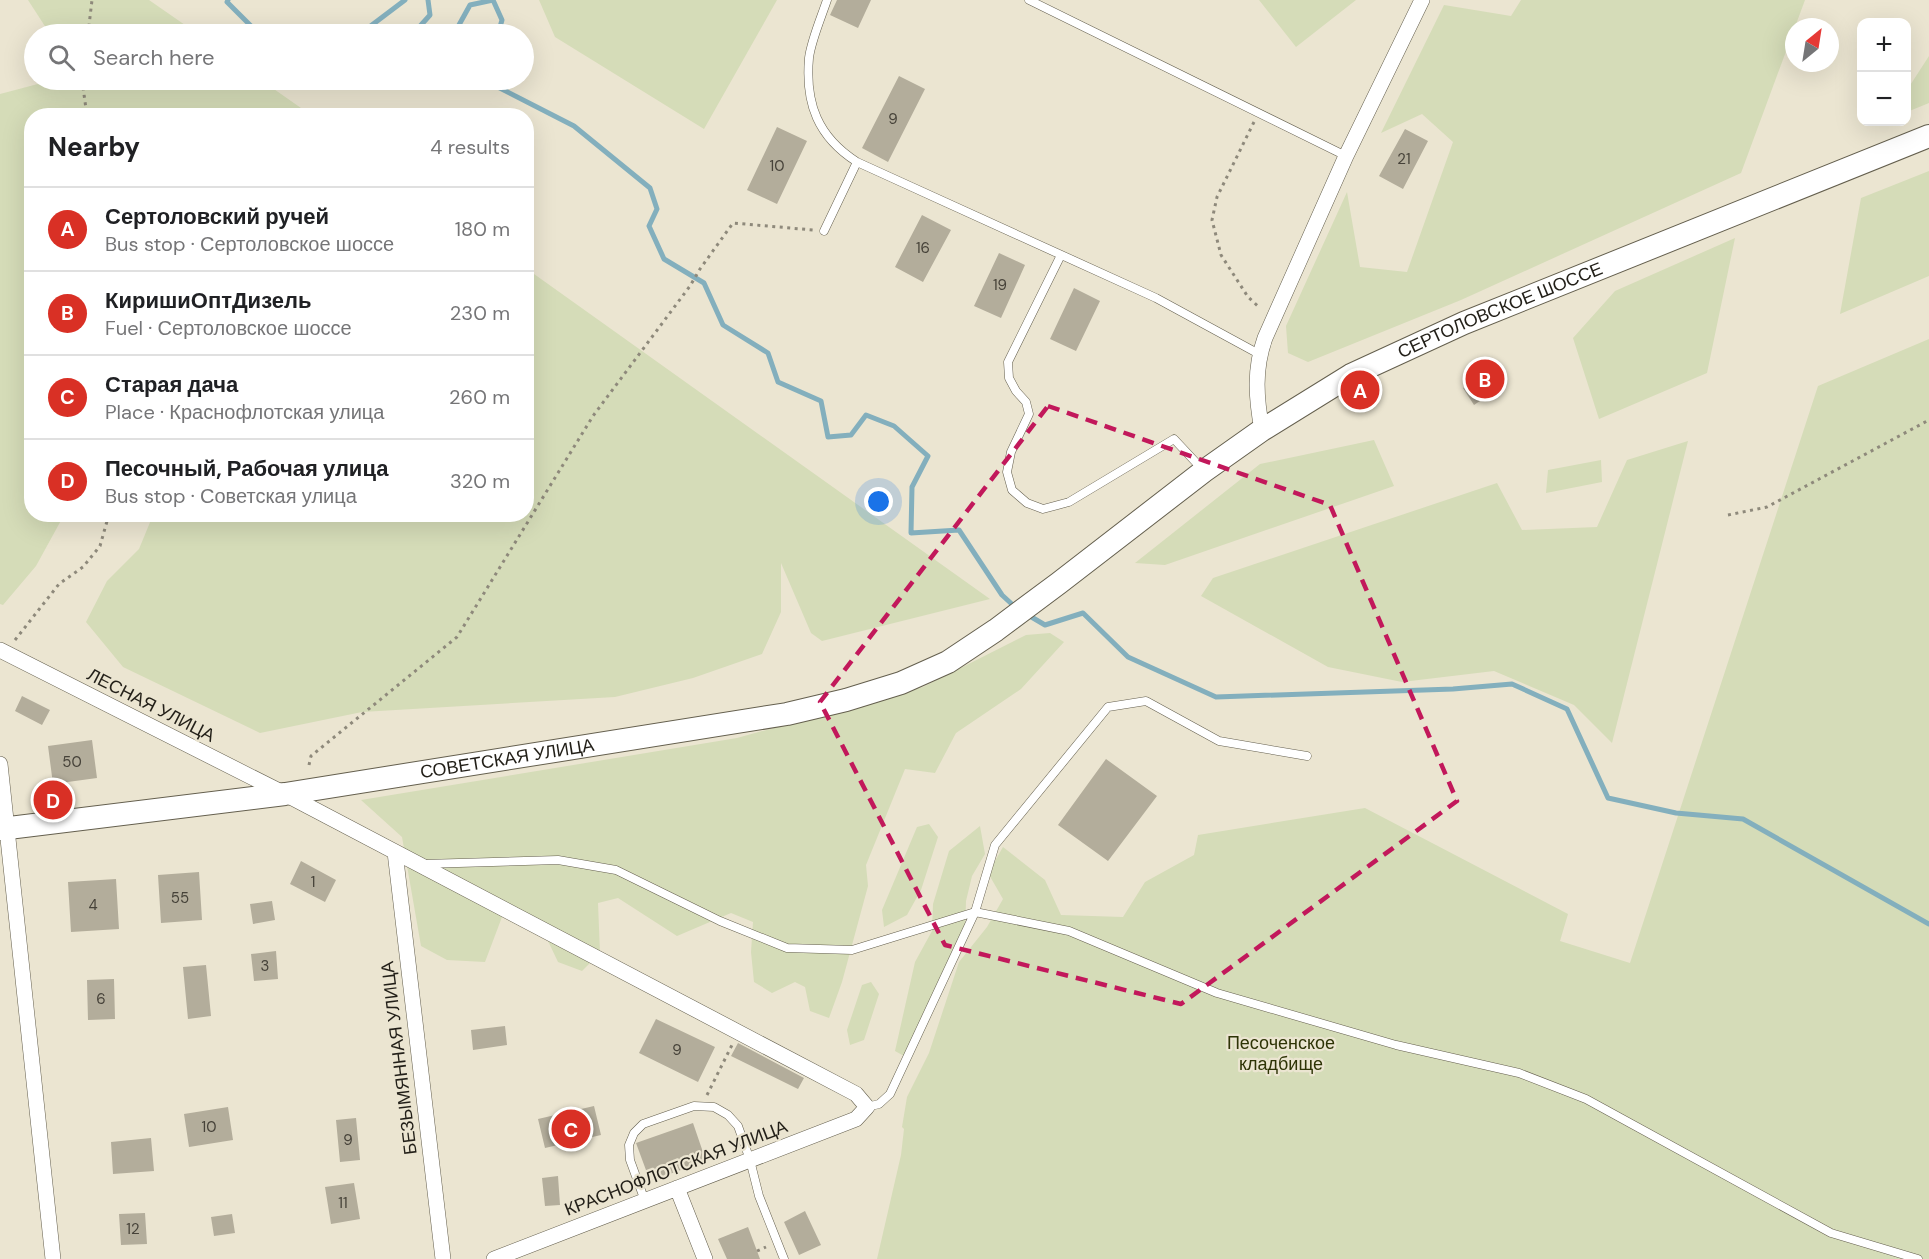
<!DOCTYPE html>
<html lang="en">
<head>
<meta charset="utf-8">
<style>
	:root { --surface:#fff; --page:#f2f2f2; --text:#202124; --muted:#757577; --line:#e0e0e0; --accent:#d93025 }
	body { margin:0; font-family:"DM Sans",sans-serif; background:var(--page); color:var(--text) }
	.controls { position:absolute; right:18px; top:18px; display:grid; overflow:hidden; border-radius:12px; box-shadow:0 6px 24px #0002 }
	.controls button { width:54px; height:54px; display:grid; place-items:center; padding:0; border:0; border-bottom:2px solid var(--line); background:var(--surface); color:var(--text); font:30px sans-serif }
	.compass { position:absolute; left:1785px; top:18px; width:54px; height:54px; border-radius:50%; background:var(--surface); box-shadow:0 6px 24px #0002; rotate:30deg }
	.you { position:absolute; left:879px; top:502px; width:21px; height:21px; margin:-15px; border:4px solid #fff; border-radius:50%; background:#1a73e8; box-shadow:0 0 0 9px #1a73e833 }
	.badge { display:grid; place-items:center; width:39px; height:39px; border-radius:50%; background:var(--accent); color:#fff; font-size:20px; font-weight:700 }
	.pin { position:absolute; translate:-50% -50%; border:3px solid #fff; box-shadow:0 2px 6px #0006 }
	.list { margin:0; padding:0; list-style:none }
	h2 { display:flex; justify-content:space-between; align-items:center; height:78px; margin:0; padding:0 24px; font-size:26px }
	h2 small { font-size:20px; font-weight:400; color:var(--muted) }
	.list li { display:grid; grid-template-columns:39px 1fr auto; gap:18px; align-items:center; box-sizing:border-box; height:84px; padding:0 24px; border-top:2px solid var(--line) }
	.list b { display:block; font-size:22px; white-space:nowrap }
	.list p { margin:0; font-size:20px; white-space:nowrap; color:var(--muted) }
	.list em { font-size:20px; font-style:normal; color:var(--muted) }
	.icon { flex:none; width:33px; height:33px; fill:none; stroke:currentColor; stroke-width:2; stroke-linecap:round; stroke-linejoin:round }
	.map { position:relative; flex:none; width:1929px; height:1259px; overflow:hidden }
	.search { position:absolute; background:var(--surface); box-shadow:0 6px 24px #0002; left:24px; top:24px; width:510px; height:66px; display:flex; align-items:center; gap:15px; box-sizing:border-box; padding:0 21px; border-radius:33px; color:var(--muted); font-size:22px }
	.panel { position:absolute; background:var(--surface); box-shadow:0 6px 24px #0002; left:24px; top:108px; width:510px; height:414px; border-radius:24px }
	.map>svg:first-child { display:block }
	.green { fill:#d5dcb8 }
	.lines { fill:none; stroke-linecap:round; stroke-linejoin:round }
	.stream { stroke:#83afbd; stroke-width:5 }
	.building { fill:#b3ad9b }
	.lane-casing { stroke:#645f4e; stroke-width:9 }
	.street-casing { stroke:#645f4e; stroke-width:16 }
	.secondary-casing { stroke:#645f4e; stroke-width:24 }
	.path { stroke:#8e897b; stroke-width:3; stroke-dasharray:3 4.5; stroke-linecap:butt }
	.lane { stroke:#fff; stroke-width:8 }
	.street { stroke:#fff; stroke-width:15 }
	.secondary { stroke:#fff; stroke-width:22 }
	.marked { fill:none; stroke:#c2185b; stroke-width:4.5; stroke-dasharray:12 8; stroke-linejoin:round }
	.labels { text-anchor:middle; stroke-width:4.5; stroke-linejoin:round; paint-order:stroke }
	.number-label { font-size:15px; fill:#464239 }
	.street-label { font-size:18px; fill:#221f18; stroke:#ebe5d1 }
	.park-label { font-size:18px; fill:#2e3406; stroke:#ebe5d1 }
</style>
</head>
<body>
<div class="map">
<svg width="1929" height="1259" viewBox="0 0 1929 1259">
	<rect width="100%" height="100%" fill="#ebe5d1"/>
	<!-- green -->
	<path class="green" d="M28,0H149L198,34H50Z
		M539,0H777L704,129L555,37Z
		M1259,0H1356L1296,47Z
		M1521,0H1805L1741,173L1461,300L1308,362L1288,353L1286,326L1347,192L1360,267L1407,272L1453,142L1422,114L1381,133L1444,5L1511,16Z
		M1929,56V103L1907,112V90Z
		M53,80H261L311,115L32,116V514L64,515L36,566L3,605L0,604V94Z
		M1929,171V276L1840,314L1861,198Z
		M1735,238L1707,373L1599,419L1573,338L1615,291Z
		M527,269L990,599L822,641L811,633L781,563V612L762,654L693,678L615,697L362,712L260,733L123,667L86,622L107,581L139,549L153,515L526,514Z
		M1929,339V1259H877L901,1155L904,1129L902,1127L907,1097L929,1053L959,962L987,927L1003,899L988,873L1003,847L1045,880L1061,915L1123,917L1145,882L1194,855L1198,835L1365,808L1568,914L1560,941L1630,963L1818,386Z
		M1374,440L1394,486L1165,565L1135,563L1260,464Z
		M1688,441L1612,743L1574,705L1494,671L1402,682L1328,667L1201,596L1213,578L1497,483L1522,530L1597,527L1627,460Z
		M1601,460L1602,482L1546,493L1548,470Z
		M1050,633L1064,642L1021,689L956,733L935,773L905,769L866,865L868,886L842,982L829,1018L810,1011L805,987L795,982L772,993L754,982L751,952L753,922L731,913L677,936L618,898L598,903L600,953L582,971L558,962L539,922L516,909L502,917L485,962L447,960L421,946L402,837L361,800L737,738L923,687L1026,635Z
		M929,824L938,837L921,890L907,915L884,927L882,910L917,827Z
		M980,826L985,854L972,876L966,901L965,934L941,995L904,1056L895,1051L915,962L932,931L933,904L949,851Z
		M871,982L879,994L864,1040L850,1045L847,1030L862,985Z"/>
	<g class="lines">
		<!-- stream -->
		<path class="stream" d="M228,0L227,2L259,34
			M360,34L405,0
			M413,34L430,15L428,0
			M454,34L470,5L493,0L502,20L498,34
			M484,80L574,126L650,188L657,209L649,226L664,259L704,283L723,325L768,353L778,382L821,401L828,437L851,435L866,415L894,426L928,456L912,487L911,533L959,530L1002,595L1015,607
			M1028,615L1045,625L1083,613L1128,657L1216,697L1453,689L1512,684L1567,709L1608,798L1676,813L1743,819L1929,924"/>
	</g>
	<!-- building -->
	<path class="building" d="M837,0H871L858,28L830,15Z
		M899,76L925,89L888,162L862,148Z
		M777,127L807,141L777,204L747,190Z
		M1405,129L1428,141L1403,189L1379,176Z
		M922,215L951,230L923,282L895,267Z
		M999,253L1025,265L1001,318L974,306Z
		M1074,288L1100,301L1076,351L1050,339Z
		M1488,371L1499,388L1474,405L1463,388Z
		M22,696L50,710L42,725L15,711Z
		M92,740L97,778L53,784L48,746Z
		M1106,759L1157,796L1108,861L1058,825Z
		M301,861L336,880L325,902L290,884Z
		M199,872L202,920L161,923L158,875Z
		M116,879L119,929L71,932L68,882Z
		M272,901L275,920L253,924L250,904Z
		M276,951L278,979L254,981L251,954Z
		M206,965L211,1016L188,1019L183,967Z
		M114,979L115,1019L88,1020L87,980Z
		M656,1019L715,1047L698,1082L639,1053Z
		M505,1026L507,1045L473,1050L471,1030Z
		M738,1043L804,1078L798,1089L731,1056Z
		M594,1106L601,1135L545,1148L538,1119Z
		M228,1107L233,1140L189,1147L184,1114Z
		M356,1118L360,1160L340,1162L336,1120Z
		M693,1123L706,1161L650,1181L636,1143Z
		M151,1138L154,1171L113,1174L111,1142Z
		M558,1176L560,1205L545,1206L542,1178Z
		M354,1183L360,1219L331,1224L325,1187Z
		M805,1211L821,1245L799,1255L784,1222Z
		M145,1213L147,1244L121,1245L119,1214Z
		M232,1214L235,1233L214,1236L211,1217Z
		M748,1227L760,1259H727L718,1239Z"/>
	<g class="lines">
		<!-- lane casing -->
		<g class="lane-casing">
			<path id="lane" d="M827,0C821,18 811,41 809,58C805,104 818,137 857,162L1156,298L1259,354
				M1029,0L1346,156
				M824,231L857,162
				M1061,255L1008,362L1009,378L1016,391L1026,402L1029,414L1011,452L1007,472L1012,490L1027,503L1043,509L1069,502L1174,439L1203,470
				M424,864L558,860L616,870L720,921L787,948L852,950L975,912L1069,931L1217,993L1396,1045L1519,1073L1586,1099L1831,1233L1918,1259
				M867,1107L879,1104L890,1094L975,912L995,845L1108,707L1146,701L1219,741L1307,756
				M645,1201L630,1160L629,1145L634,1133L643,1124L694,1106L714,1107L728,1115L738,1126L750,1160L759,1196L784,1259"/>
		</g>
		<!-- street casing -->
		<g class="street-casing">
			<path id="street" d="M1262,430C1256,398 1254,369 1265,338L1346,156L1422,0
				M0,650L285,794L856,1094L867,1107L856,1119L494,1259
				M0,764L53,1259
				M395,852L443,1259
				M677,1188L705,1259"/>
		</g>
		<!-- secondary casing -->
		<g class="secondary-casing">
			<g id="secondary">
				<path id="s1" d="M0,829L285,794L787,714L846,700L901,683L948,662L996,630L1059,583L1204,471L1262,430L1351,375L1464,323L1929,136"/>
			</g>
		</g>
		<!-- path -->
		<path class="path" d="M88,34L92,0
			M82,80L87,116
			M1254,122L1217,197L1212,220L1221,255L1248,297L1260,308
			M1728,515L1767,507L1929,420
			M15,640L59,584L83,567L100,546L109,514
			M309,765L311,756L457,637L593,416L690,286L700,269L733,223L813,230
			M707,1095L732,1045
			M757,1251L766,1247"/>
		<!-- lane -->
		<use href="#lane" class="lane"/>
		<!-- street -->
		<use href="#street" class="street"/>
		<!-- secondary -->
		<use href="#secondary" class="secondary"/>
	</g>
	<!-- marked area -->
	<path class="marked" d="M1048,406L1330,505L1457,801L1181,1004L945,945L820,702Z"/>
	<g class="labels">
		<!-- number labels -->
		<g class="number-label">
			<text x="893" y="124">9</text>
			<text x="1404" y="164">21</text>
			<text x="777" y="171">10</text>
			<text x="923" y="253">16</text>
			<text x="1000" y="290">19</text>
			<text x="72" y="767">50</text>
			<text x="313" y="887">1</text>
			<text x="180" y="903">55</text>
			<text x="93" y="910">4</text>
			<text x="265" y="971">3</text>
			<text x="101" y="1004">6</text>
			<text x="677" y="1055">9</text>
			<text x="209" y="1132">10</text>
			<text x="348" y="1145">9</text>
			<text x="343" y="1208">11</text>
			<text x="133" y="1234">12</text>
		</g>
		<!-- street labels -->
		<g class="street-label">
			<text dy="6" stroke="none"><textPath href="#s1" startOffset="1623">СЕРТОЛОВСКОЕ ШОССЕ</textPath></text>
			<text transform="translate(151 705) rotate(27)" y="6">ЛЕСНАЯ УЛИЦА</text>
			<text dy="6" stroke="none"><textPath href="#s1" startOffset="512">СОВЕТСКАЯ УЛИЦА</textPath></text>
			<text transform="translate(399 1058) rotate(-97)" y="6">БЕЗЫМЯННАЯ УЛИЦА</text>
			<text transform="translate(676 1168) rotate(-21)" y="6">КРАСНОФЛОТСКАЯ УЛИЦА</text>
		</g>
		<!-- park labels -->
		<g class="park-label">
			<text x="1281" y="1049">Песоченское<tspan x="1281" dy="21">кладбище</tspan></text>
		</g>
	</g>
</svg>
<div class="controls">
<button>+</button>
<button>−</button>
</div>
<svg class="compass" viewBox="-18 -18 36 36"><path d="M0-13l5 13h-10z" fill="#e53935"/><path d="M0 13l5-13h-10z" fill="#757577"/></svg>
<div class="you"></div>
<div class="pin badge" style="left:1360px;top:390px">A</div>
<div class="pin badge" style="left:1485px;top:379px">B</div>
<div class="pin badge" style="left:571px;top:1129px">C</div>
<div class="pin badge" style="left:53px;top:800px">D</div>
<div class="search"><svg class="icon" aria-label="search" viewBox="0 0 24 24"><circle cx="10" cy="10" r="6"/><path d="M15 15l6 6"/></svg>Search here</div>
<section class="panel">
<h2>Nearby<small>4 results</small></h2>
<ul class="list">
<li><span class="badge">A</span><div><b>Сертоловский ручей</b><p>Bus stop · Сертоловское шоссе</p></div><em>180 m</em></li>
<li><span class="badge">B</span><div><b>КиришиОптДизель</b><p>Fuel · Сертоловское шоссе</p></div><em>230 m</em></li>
<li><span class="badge">C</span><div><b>Старая дача</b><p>Place · Краснофлотская улица</p></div><em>260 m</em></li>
<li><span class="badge">D</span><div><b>Песочный, Рабочая улица</b><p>Bus stop · Советская улица</p></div><em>320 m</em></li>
</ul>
</section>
</div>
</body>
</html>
